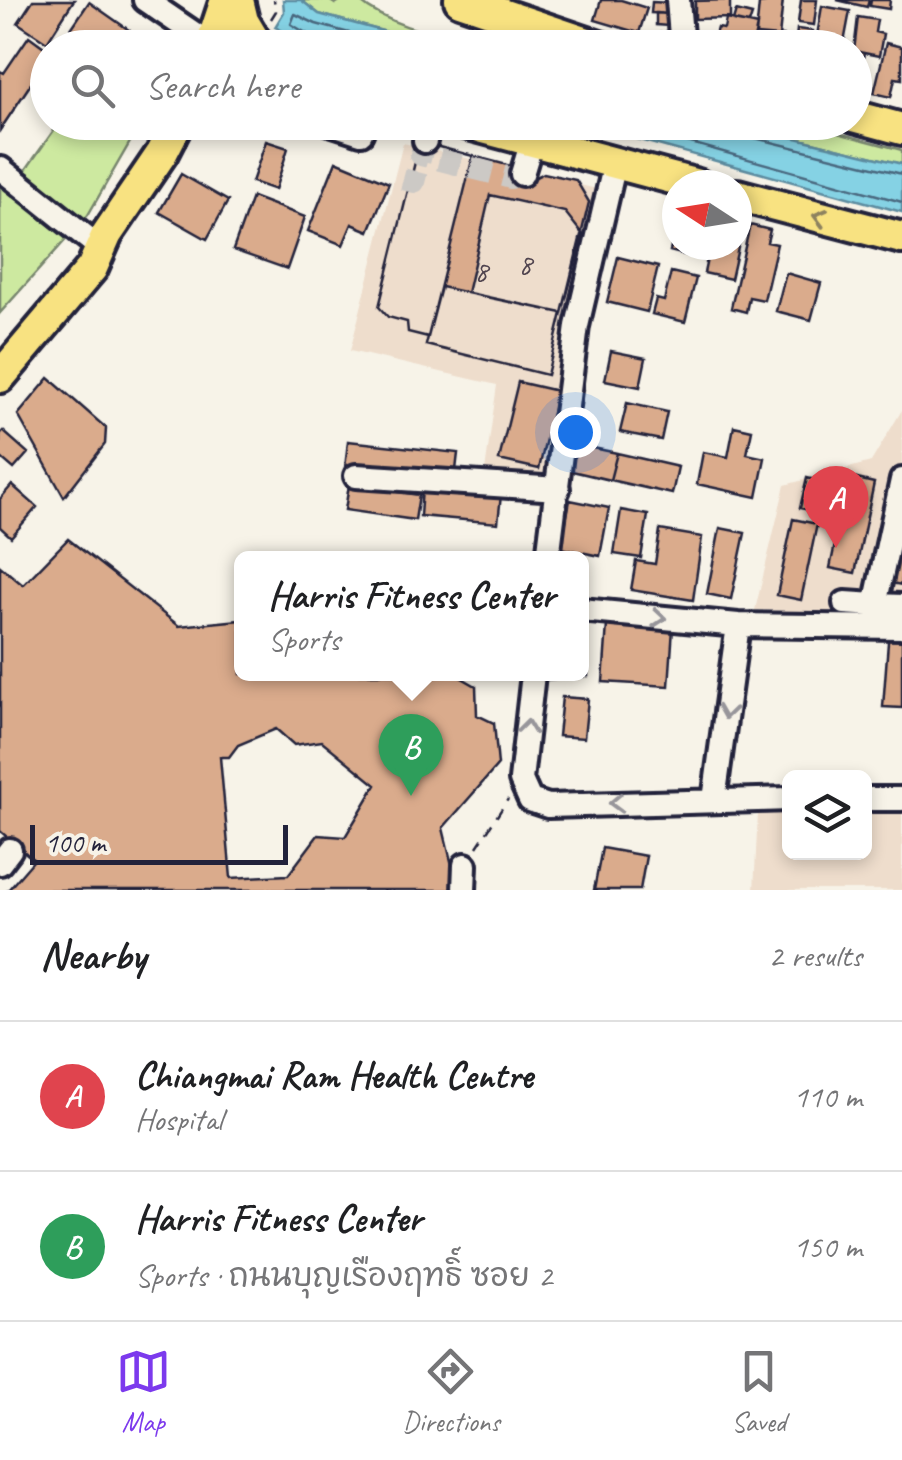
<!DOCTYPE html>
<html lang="en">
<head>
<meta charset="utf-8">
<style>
	:root { --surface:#fff; --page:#f6f6f6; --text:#202124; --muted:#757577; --line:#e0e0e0; --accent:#7c3aed }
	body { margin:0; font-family:Caveat,"Playpen Sans Thai",sans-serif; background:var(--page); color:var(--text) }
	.controls { position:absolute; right:30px; bottom:30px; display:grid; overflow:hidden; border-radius:15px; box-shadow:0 5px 15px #0003 }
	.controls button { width:90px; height:90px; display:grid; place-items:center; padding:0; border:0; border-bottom:2px solid var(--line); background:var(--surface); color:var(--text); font:50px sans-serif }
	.compass { position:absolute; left:662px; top:170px; width:90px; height:90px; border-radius:50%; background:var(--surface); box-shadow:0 5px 15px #0003; rotate:282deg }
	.scale { position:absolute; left:30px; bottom:25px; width:258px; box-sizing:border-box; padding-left:10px; border:5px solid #22223b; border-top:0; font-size:28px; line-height:35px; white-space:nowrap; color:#22223b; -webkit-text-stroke:8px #f7f3e8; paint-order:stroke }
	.you { position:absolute; left:575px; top:432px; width:35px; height:35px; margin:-25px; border:8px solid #fff; border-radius:50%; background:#1a73e8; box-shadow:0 0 0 15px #1a73e833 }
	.badge { display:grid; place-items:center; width:65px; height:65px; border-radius:50%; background:var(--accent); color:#fff; font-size:32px; font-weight:700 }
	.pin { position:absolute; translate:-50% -82px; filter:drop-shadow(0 2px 5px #0008) }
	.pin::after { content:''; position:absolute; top:52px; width:35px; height:30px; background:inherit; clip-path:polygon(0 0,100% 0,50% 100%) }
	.popup { position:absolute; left:234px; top:551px; width:355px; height:130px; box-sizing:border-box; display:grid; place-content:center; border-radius:15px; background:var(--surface); filter:drop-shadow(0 2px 8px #0005); font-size:32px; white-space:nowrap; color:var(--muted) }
	.popup b { font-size:38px; color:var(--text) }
	.popup::after { content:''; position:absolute; left:50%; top:100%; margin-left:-20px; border:20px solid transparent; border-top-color:var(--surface) }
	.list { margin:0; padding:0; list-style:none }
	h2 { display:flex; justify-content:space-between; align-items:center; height:130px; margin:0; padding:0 40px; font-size:42px }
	h2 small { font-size:32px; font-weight:400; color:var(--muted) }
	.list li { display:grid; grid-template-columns:65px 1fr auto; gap:30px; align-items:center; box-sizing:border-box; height:150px; padding:0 40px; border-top:2px solid var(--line) }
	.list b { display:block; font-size:38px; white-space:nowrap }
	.list p { margin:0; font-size:32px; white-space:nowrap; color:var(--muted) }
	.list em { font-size:32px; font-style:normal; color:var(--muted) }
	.icon { flex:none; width:55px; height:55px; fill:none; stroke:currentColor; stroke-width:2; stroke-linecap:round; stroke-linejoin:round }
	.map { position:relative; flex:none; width:902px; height:890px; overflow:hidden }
	.search { position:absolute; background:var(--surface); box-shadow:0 5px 15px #0003; left:30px; right:30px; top:30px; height:110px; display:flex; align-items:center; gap:25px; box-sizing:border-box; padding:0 35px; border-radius:55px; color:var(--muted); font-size:38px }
	.sheet { height:430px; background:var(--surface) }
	nav { display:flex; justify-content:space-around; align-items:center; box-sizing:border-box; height:140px; border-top:2px solid var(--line); background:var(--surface); font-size:28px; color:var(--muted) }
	nav a { display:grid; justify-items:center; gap:5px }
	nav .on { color:var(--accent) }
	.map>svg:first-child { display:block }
	.built { fill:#edc }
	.green { fill:#cde9a0; stroke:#78866e; stroke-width:2.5 }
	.water { fill:#85d2e4; stroke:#5d8ca0; stroke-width:2.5 }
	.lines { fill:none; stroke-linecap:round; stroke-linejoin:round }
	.shore { stroke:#4a687f; stroke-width:2.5 }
	.building { fill:#daab8c; stroke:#22223b; stroke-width:2.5; fill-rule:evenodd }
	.minor-tunnel { stroke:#ccc9c5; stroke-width:22; stroke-dasharray:22 11; stroke-linecap:butt }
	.minor-casing { stroke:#22223b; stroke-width:30 }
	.major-casing { stroke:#22223b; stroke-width:38 }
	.path { stroke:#22223b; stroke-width:2.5; stroke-dasharray:10 8; stroke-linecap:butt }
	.minor { stroke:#f7f3e8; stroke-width:22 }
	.major { stroke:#f8e281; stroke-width:30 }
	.tree { fill:#9a9c97 }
	.oneway { stroke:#8d825e }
	.oneway2 { stroke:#97959a }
	.labels { text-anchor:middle; stroke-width:9; stroke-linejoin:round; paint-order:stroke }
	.number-label { font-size:30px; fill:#50444f }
</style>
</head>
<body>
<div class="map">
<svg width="902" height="890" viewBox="0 0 902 890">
	<rect width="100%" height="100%" fill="#f7f3e8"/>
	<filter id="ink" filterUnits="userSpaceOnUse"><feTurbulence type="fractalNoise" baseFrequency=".01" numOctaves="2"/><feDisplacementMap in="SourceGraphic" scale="20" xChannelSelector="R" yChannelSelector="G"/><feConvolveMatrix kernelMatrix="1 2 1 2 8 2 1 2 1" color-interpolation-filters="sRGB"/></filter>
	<g filter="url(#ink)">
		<!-- built -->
		<path class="built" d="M403,143L601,190L551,482L484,478L497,385L350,351Z
			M902,410V616L755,610L785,485L871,462Z
			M902,809V890H754L758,813H789L790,852H864L865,811Z"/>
		<!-- green -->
		<path class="green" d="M301,0H329L335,4L341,0H358C393,30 446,36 490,47H442L319,14Z
			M59,123H141L88,215L0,313V186L10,192Z
			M735,123H800L902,150V164Z"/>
		<!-- water -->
		<path class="water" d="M283,0H301L319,14L442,47H315L275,27L284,12Z
			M578,123H735L902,164V212Z"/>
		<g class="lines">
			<!-- shore -->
			<path class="shore" d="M314,48L311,36L291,24L295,14L316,24L404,48
				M616,122L902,202
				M743,122L744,132L751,137L902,174"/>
		</g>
		<!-- building -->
		<path class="building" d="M33,0H74L47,42L18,23Z
			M601,0H621L647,8L639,33L595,20Z
			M730,0V18L695,19V1Z
			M783,0L779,37L756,35L759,4Z
			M801,0H817L814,25L798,23Z
			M837,0H869L867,7Z
			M871,0H890L889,9L870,6Z
			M89,2L139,37L132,48H58Z
			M652,2L669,3V14L651,13Z
			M822,6L850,11L843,48H815Z
			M736,11L752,15L749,24L733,21Z
			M656,13L669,14L668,26L656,25Z
			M858,17L877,20L875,32L883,34L879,56L854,51Z
			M726,19L757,26L752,48H717L719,44L713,42L717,28L724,29Z
			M797,29L813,31L812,48H795Z
			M29,36L48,50V58L0,130V71L4,73Z
			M781,36L797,37L795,48H780Z
			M761,39L781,41L780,48H760Z
			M886,43L902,47V79L895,78L891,97L874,93Z
			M854,51L864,53L860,74L865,75L863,86L854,84Z
			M855,85L869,87L867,98L854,96Z
			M266,141L288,148L275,190L252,182Z
			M420,142L515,167L526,182L544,173L576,180L589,202L547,375L426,345L428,337L408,332L407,322L388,317L379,307Z
			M420,142L473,156L428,337L408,332L407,322L388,317L379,307Z
			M336,161L389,183L369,231L352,224L343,245L308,231Z
			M181,174L228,201L207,239L159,212Z
			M490,195L565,212L583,235L562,313L467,293Z
			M252,197L305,217L287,269L233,250Z
			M737,219L744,221L731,279L704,273L710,245H737Z
			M677,224V245H708L704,260L670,251Z
			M750,225L770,230L767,242L777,244L764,300L749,297L746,312L731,308Z
			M618,257L658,267L647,312L607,302Z
			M671,272L696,278L685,322L652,314L656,299L664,301Z
			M786,273L821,283L811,320L776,311Z
			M441,287L562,313L547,375L426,345Z
			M611,351L646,358L640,387L605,380Z
			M49,378L106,428L105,444L64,497L18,415Z
			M518,382L557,391L539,469L499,460Z
			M627,403L667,412L661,440L620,432Z
			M734,426L752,430L747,454L765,458L757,497L697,484L703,452L728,457Z
			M3,431L28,453L14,469L0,457V434Z
			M348,441L458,453L455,479L345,468Z
			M574,444L617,453L610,480L568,470Z
			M617,453L678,467L672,494L610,480Z
			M849,477L874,483L855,573L830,568Z
			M807,478L841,486L834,515L800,508Z
			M12,485L37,507L11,537L0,527V499Z
			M349,485L419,495L415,520L345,510Z
			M422,488L501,495L498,523L420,516Z
			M570,500L609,508L600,556L561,548Z
			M621,510L648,515L641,558L614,554Z
			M793,519L817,524L801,600L777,595Z
			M720,528L745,533L731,599L707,594Z
			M660,530L702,537L693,600L631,590L636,561L655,564Z
			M895,537L902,539V585L885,582Z
			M68,539L179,626L241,620V674H455L476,686L477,715L494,723L498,765L443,828L458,890H8L34,860L0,831V566L23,585ZM276,729L294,745L322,741L376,785L345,837L318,835L288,875L231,878L220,757H229L238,745Z
			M607,624L673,628L669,686L603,682Z
			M889,629L902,630V708L883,707Z
			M587,653L588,676L542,680L541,674H581V654Z
			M562,697L588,699L584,738L558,736Z
			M602,848L646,856L640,890H594Z"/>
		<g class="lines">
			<!-- minor-tunnel -->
			<path class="minor-tunnel" d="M425,141L421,155L511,178L522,174
				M403,179L414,182L421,155"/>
			<!-- minor casing -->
			<g class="minor-casing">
				<path id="minor" d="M145,0L211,45
					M678,0L682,48
					M327,122L361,133L365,122
					M425,141L429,122
					M1,169L95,244
					M522,174L532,141
					M356,476L558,489
					M902,480L875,605L902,606
					M548,558L577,326L615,163
					M845,603L875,605
					M581,610L738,625L902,627
					M533,674L521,780L530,800L548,806L790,799
					M864,799H902
					M714,800L738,625
					M0,863L10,850
					M464,890L465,865"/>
			</g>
			<!-- major casing -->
			<g class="major-casing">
				<path id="major" d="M238,0L243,21L259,48
					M460,0L602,48
					M210,48L226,0
					M854,116L902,129
					M461,122L698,185
					M737,195L902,238
					M0,377L92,268L107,234L162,153L178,122"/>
			</g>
			<!-- path -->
			<path class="path" d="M271,19L276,11L274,0
				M477,847L508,799"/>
			<!-- minor -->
			<use href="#minor" class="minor"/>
			<!-- major -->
			<use href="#major" class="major"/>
		</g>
		<!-- trees -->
		<circle class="tree" cx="662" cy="37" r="6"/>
		<!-- one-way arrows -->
		<defs><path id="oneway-chevron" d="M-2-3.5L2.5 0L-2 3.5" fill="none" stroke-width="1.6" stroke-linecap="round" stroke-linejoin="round" transform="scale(2.5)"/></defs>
		<use class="oneway" href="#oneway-chevron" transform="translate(820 217) rotate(-165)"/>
		<g class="oneway2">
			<use href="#oneway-chevron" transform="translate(659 618) rotate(5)"/>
			<use href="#oneway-chevron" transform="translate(726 712) rotate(98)"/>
			<use href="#oneway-chevron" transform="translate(527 727) rotate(-83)"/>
			<use href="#oneway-chevron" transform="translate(616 803) rotate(178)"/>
		</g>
	</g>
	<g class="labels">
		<!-- number labels -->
		<g class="number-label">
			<text x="525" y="274">8</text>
			<text x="481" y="281">8</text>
		</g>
	</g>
</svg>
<div class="controls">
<button><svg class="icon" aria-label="layers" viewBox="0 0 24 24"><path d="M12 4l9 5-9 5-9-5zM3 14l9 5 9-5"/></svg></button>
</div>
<svg class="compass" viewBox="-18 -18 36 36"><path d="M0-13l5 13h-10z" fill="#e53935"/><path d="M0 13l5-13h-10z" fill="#757577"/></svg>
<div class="scale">100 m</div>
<div class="you"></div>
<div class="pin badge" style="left:836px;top:548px;background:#e0444e">A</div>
<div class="pin badge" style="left:411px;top:796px;background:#2e9e5b">B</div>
<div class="popup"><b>Harris Fitness Center</b>Sports</div>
<div class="search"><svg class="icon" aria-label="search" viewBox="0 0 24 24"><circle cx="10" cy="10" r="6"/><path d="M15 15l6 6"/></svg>Search here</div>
</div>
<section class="sheet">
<h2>Nearby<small>2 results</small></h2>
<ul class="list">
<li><span class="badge" style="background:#e0444e">A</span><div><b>Chiangmai Ram Health Centre</b><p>Hospital</p></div><em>110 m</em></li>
<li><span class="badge" style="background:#2e9e5b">B</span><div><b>Harris Fitness Center</b><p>Sports · ถนนบุญเรืองฤทธิ์ ซอย 2</p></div><em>150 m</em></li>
</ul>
</section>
<nav>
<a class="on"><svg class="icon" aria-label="map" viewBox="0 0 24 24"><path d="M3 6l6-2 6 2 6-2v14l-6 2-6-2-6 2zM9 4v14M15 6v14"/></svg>Map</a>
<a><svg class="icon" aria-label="directions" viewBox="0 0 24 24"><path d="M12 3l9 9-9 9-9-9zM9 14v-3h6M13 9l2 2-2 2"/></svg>Directions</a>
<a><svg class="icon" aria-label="saved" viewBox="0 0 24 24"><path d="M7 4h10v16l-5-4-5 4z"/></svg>Saved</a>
</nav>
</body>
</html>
